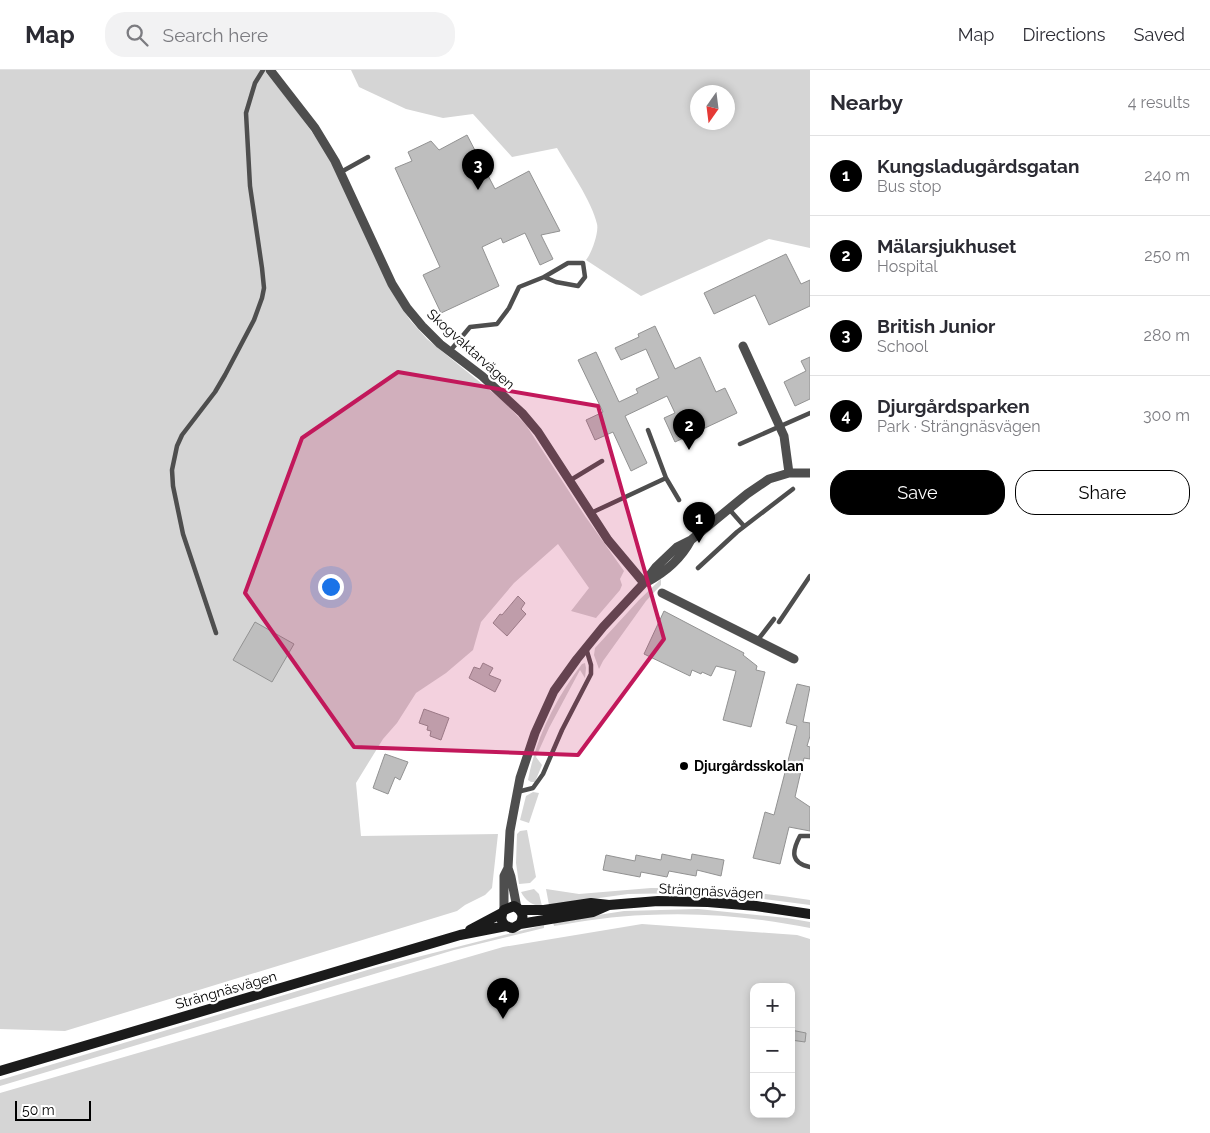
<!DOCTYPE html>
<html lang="en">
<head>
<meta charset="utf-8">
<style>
	:root { --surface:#fff; --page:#f2f2f3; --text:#2b2b33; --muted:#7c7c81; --line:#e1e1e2; --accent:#000 }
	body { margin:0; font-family:Raleway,sans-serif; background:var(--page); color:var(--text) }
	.controls { position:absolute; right:15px; bottom:15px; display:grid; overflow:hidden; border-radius:10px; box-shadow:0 2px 8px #0003 }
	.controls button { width:45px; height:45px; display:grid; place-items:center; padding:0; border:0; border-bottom:1px solid var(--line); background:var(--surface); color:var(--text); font:25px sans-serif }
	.compass { position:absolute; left:690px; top:15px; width:45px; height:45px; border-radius:50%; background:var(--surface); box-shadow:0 2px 8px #0003; rotate:194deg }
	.scale { position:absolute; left:15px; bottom:12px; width:76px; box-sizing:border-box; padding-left:5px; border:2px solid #000; border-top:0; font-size:14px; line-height:18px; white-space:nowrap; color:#000; -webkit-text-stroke:4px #fff; paint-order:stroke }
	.you { position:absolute; left:330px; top:516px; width:18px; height:18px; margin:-12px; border:4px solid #fff; border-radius:50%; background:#1a73e8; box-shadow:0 0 0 8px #1a73e833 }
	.badge { display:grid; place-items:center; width:32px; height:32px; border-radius:50%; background:var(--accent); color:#fff; font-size:16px; font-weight:700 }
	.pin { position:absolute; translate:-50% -41px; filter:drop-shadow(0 1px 2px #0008) }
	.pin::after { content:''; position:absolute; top:26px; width:18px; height:15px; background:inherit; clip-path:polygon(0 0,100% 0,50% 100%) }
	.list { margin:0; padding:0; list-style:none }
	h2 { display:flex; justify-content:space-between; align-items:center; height:65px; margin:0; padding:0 20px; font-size:21px }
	h2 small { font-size:16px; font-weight:400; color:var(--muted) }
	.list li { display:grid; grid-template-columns:32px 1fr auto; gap:15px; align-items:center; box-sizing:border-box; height:80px; padding:0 20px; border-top:1px solid var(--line) }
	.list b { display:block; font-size:19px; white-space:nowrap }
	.list p { margin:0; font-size:16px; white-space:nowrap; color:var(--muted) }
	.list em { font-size:16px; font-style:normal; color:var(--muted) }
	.actions { display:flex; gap:10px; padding:15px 20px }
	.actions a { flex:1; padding:11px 0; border:1px solid var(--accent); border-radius:20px; text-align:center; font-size:18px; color:var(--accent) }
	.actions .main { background:var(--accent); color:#fff }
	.icon { flex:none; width:28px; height:28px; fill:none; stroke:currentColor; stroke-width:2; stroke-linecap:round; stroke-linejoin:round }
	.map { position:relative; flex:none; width:810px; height:1063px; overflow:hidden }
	header { display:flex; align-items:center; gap:30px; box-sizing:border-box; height:70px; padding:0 25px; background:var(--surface); border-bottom:1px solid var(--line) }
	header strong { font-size:24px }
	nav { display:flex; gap:28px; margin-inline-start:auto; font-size:18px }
	.search { width:350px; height:45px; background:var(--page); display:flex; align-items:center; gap:12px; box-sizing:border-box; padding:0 18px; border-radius:20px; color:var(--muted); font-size:19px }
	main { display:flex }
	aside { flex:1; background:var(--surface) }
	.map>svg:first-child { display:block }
	.green { fill:#d5d5d5; fill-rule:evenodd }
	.building { fill:#bebebe; stroke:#929292 }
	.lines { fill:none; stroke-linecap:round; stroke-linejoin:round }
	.lane { stroke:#4e4e4e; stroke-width:4.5 }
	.street { stroke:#4e4e4e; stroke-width:9 }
	.secondary { stroke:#1b1b1b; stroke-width:10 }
	.marked { fill:#c2185b; fill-opacity:0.2; stroke:#c2185b; stroke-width:4; stroke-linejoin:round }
	.poi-dot { fill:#000; stroke:#fff; stroke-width:2 }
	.labels { text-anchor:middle; stroke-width:4.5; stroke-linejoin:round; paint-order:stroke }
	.street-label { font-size:14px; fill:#000; stroke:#fff }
	.poi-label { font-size:14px; font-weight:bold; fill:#000; stroke:#fff; text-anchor:start }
</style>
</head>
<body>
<header>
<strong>Map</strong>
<div class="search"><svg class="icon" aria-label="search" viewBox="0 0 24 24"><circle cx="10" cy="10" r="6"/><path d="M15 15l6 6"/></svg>Search here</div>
<nav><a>Map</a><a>Directions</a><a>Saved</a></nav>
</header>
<main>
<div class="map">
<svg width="810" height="1063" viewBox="0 0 810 1063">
	<rect width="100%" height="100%" fill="#fff"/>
	<!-- green -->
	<path class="green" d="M0,0H264C285,26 306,52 324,80C353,128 372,182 398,232L410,250L427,269L503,331L526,355L585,446L624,501L620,509L622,515L620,520L596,548L571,541L589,518L558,474L514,513L481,552L473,580L446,603L416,623L397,653L383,669L356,713L361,766L498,764L492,818L485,825L465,835L457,841L65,961L0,959Z
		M351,0H810V178L769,169L641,226L586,190C592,183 599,162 597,154C592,131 569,99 557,78L512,87L473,44L443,48L406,39L359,17ZM698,22H728V52H698Z
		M661,509V515L646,531L603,591L599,599L594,585L595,578L639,530Z
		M585,593L586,598L585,608L580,600L549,658L536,687L542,695L535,712H531L528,710C536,667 556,628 582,594Z
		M533,722L539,723L529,753L520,750L526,726Z
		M527,760L536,807L530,813L519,814L516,793L517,764L520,761Z
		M651,818C704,818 757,821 810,830V835L732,825L687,823L628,824L549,835L546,819L579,824Z
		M534,819L539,824L542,836C531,835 526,831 521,822Z
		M698,839L787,848L810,852V858C756,847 701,842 646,845C615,846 584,851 554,856L553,852L624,841Z
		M642,854L797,865L810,869V1063H0V1023L503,877ZM754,917H791V1044H754Z
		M544,855V858L454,880L0,1016V1010L374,898Z"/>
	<!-- building -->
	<path class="building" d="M467,65L495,119L529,101L560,161L541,165L553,189L540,195L525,163L503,173L501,168L482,177L499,216L441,243L423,205L440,197L395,98L412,91L408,82L431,71L439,80Z
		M786,184L801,214L810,210V236L769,255L755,225L714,244L704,223Z
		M655,256L675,299L700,287L716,322L725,318L737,343L675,372L664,348L675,343L667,326L625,346L647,393L631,401L613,362L595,370L586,350L603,342L578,290L596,282L619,332L638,323L636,319L659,308L646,279L621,290L615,278L639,267L638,264Z
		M810,287V329L795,336L784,312L806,301L801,291Z
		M518,526L525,533L521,539L526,544L507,566L493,553L500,544L502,545Z
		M664,541L744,583L743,585L757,596L756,600L765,602L751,657L723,650L736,601L716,596L711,606L702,602L701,604L692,600L690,606L644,584Z
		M255,552L294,574L272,612L233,590Z
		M483,593L493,598L489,605L501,610L495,622L469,608L474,597L480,599Z
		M797,614L810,617L803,652L810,653V666L807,676L810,677V689L804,688L795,727L810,737V761L789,757L780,794L753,788L765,742L774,745L797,656L786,653Z
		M424,639L449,648L441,670L430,666L431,661L427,660L428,656L419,653Z
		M385,684L408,692L400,710L395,707L388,724L373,718Z
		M662,784L691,790L692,784L724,790L721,806L697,800L696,806L669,801L667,807L641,802L640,807L603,800L606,785L635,791L636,785L661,790Z
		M791,960L806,963L805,972L791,970Z"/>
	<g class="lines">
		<!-- lane -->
		<path class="lane" d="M341,102L368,87
			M450,281L470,257L497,254L509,238L519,217L544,207L556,212L578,216L585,207L583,193H568L544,207
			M740,374L810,343
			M666,408L679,430
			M569,411L602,391
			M729,439L744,456
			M591,443L666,408L648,360
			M698,498L737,462L793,419
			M779,552L810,506
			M216,563L183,464L173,416L172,400L177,376L182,365L215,322L225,305L254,250L262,228L264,218L262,198L250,116L246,43L255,13L263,0
			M757,571L774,549
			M517,722L533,718L543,704L562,660L591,604V595L586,578
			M810,766H800C792,781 790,793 810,797"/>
		<!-- street -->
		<path class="street" d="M270,0L315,58L335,91L392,214L407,238L422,256L440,274L482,306L522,343L538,362L608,470L644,513
			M743,276L784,366L789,403
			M647,512C666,502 681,489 691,470
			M662,523L794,589
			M508,798L511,807L517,838
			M504,840V806L508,798L510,761L520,708L535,663L554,621L577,589L603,557L644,513L656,497L677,477L691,470L747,424L769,409L789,403H810"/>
		<!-- secondary -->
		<path class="secondary" d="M520,840H544L591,833L609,835L658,831L708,832L756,836L810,844
			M520,854C525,846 522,840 514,836L504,840C498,849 503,857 513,858L520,854L593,842L609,835
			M470,860L502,843
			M0,1001L460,865L506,856"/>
	</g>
	<!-- marked area -->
	<path class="marked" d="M398,302L598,336L664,569L578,685L354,677L245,523L302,368Z"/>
	<!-- markers -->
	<circle class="poi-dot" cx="684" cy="696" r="5"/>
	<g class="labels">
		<!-- street labels -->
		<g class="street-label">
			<text transform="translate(471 279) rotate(42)" y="5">Skogvaktarvägen</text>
			<text transform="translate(711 821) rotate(3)" y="5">Strängnäsvägen</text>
			<text transform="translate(226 920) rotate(-16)" y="5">Strängnäsvägen</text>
		</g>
		<!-- poi labels -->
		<g class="poi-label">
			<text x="694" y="701">Djurgårdsskolan</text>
		</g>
	</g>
</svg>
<div class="controls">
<button>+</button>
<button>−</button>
<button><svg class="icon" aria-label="locate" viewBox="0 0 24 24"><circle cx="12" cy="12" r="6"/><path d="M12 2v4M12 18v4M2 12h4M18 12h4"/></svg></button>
</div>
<svg class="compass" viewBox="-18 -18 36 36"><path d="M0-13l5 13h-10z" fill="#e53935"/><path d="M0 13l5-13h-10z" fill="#7c7c81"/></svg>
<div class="scale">50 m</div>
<div class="you"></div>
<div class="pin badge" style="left:699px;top:473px">1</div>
<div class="pin badge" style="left:689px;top:380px">2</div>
<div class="pin badge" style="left:478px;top:120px">3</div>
<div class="pin badge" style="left:503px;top:949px">4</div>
</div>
<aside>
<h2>Nearby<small>4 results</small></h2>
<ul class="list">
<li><span class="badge">1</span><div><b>Kungsladugårdsgatan</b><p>Bus stop</p></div><em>240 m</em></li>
<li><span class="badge">2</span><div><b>Mälarsjukhuset</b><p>Hospital</p></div><em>250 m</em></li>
<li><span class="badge">3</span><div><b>British Junior</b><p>School</p></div><em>280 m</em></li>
<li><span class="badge">4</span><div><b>Djurgårdsparken</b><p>Park · Strängnäsvägen</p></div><em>300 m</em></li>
</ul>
<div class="actions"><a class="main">Save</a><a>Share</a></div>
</aside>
</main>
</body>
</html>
